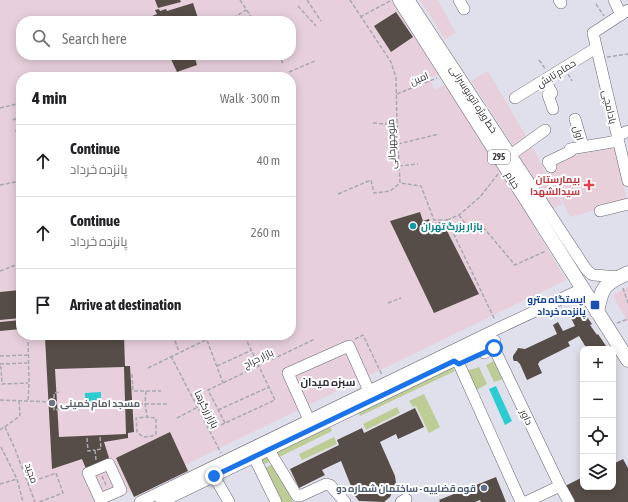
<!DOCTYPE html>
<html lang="en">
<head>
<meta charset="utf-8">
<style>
	:root { --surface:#fff; --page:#f6f6f6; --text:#202124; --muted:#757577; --line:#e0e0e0 }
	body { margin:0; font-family:"Asap Condensed",Cairo,sans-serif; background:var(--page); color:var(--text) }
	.controls { position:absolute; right:12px; bottom:12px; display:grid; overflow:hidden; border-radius:8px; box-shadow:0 2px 10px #0003 }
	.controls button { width:36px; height:36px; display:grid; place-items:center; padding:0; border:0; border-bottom:1px solid var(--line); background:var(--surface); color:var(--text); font:20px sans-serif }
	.stop { position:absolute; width:12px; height:12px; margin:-9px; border:3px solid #1a73e8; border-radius:50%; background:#fff }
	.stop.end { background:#1a73e8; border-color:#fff; box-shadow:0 1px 4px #0008 }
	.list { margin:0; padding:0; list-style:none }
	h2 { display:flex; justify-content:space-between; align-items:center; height:52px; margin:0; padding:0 16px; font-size:17px }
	h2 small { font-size:13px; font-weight:400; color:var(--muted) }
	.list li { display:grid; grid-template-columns:26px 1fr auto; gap:12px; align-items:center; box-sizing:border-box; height:72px; padding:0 16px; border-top:1px solid var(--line) }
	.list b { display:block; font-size:15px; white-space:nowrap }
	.list p { margin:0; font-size:13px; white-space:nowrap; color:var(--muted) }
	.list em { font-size:13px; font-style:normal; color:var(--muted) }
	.icon { flex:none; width:22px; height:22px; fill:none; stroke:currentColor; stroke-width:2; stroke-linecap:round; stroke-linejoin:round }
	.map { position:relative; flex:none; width:628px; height:502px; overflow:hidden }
	.search { position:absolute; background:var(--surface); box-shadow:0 2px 10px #0003; left:16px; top:16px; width:280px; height:44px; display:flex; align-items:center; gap:10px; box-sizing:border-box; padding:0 14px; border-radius:16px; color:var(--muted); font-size:15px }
	.panel { position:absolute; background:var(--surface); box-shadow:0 2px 10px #0003; left:16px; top:72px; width:280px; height:268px; border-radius:16px }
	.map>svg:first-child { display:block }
	.commercial { fill:#e7d0dc; fill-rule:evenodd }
	.medical { fill:#e8d0da }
	.green { fill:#bdcd95 }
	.water { fill:#2accd2 }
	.building { fill:#574d48; fill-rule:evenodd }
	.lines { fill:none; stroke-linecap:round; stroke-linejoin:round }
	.minor-casing { stroke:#686772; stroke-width:12 }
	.major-casing { stroke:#686772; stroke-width:15 }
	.path { stroke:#a8a8b2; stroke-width:1.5; stroke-dasharray:4 2; stroke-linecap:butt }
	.minor { stroke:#fff; stroke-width:11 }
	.major { stroke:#fff; stroke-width:14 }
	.route { stroke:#1a73e8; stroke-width:5 }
	.health-dot { fill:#e0444e; stroke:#fff; stroke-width:1.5 }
	.culture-dot { fill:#0f9aa8; stroke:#fff; stroke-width:1.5 }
	.transit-dot { fill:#1a4fb4; stroke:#fff; stroke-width:1.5 }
	.worship-dot { fill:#6b7280; stroke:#fff; stroke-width:1.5 }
	.service-dot { fill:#5c6f8a; stroke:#fff; stroke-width:1.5 }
	.labels { text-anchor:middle; stroke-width:4; stroke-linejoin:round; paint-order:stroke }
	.shield { fill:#fff; stroke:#747376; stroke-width:1 }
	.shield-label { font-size:9px; font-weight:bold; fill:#38373c }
	.street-label { font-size:10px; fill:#38373c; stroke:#fff }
	.health-label { font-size:10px; font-weight:bold; fill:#be3a42; stroke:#fff; text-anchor:end }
	.culture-label { font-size:10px; font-weight:bold; fill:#0d838f; stroke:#fff; text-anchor:start }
	.transit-label { font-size:10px; font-weight:bold; fill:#164399; stroke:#fff; text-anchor:end }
	.worship-label { font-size:10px; font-weight:bold; fill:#5b616d; stroke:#fff; text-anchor:start }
	.service-label { font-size:10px; font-weight:bold; fill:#4e5e75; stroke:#fff; text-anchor:end }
	.neighbourhood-label { font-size:11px; font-weight:bold; fill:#33333c; stroke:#fff }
</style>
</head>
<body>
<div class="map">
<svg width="628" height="502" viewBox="0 0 628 502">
	<rect width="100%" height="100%" fill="#e0e0ec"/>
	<!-- commercial -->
	<path class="commercial" d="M0,0H393L440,74L429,78L435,90L445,84L498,166L566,280L109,502H0ZM21,21H291V55H21ZM21,77H291V335H21Z
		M420,0H438L456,33L445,39Z
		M488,71L529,141L516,150L471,81Z
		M530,142L562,204L553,209L517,152Z
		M628,287V323L615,300L614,296V294Z"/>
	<!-- medical -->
	<path class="medical" d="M615,148L627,201L570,217L547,170L579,154Z"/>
	<!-- green -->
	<path class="green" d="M494,361L503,379L494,382L486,365Z
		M452,366L455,371L360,416L358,412Z
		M479,367L487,384L475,391L466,371Z
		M424,394L440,427L429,433L416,406L413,407L409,401Z
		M397,407L400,413L366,430L363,424Z
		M330,427L332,431L263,465L261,460Z
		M334,437L337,444L302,460L299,454Z
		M275,463L293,502H281L265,468Z"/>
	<!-- water -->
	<path class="water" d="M496,386L512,421L505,425L489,389Z
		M101,392V409H85V393Z"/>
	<!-- building -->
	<path class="building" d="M155,0H180L181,2L158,8Z
		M193,3L199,21H154L152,16L157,14L155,10L159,9L160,11L166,9L167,11Z
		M396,12L413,37L391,52L374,26Z
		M169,55H194L197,65L177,72Z
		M223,74L224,77H202V76Z
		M420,212L423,221L429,219L430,223L434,224L441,222L444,225L479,294L434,313L390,221Z
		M20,290L21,318L0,320V292Z
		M582,310L592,324L590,325L597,335L598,334L606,346L602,349H587L579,336L568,342L570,346L540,361L538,364L542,373L527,380L520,364L517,361H514L513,359V356L517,350L518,348L525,349L557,334L553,325L558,322L563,331L575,326L570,316Z
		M21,320V329L0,331V322Z
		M81,335H124L125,366H130L134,432L128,433V438L104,442L110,461L87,471L82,459L52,469L45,337ZM124,367L126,434L59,437L55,369Z
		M415,408L424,427L398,439L396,434L380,442L395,476L396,483L390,497L384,502L359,501L355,496L341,461L322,470L325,475L299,488L290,469L339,445L337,440L362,428L364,433Z
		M170,432L188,471L134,497L116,458Z
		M623,459L628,468V502H572L565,486L583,477V487H613V464Z
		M496,477L506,502H481L480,500L475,502H440L439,500Z"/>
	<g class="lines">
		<!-- minor casing -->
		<g class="minor-casing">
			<path id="minor" d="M409,0L586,269L591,274L594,275L619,277
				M459,0L464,9
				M559,0L561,3
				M614,0L621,15
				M628,10L593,33L628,181
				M545,80L552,93L548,95L553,109
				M515,98L596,48
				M575,119L583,146
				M617,136L628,131
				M505,159L545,130
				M551,167L548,162L571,151L570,149L618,141
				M600,211L628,204
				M484,353L494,348L560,486L569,502
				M459,364L521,502
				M309,420L288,373L349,346L369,391
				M269,450L297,496H300L326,484L330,485L345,502
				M254,457L276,502
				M109,464L121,490L100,499L88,473Z
				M214,476L229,502
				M140,502L499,328L582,289
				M161,502L495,341
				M401,502L406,499
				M526,502L560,486"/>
		</g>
		<!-- major casing -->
		<g class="major-casing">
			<path id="major" d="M400,0L628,360
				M597,312C602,286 604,284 628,273"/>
		</g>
		<!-- path -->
		<path class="path" d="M240,0L254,21
			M307,0L321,21
			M350,0L391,62L396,78L397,125L400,183L421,186L434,220H447L495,320
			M596,4L604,16
			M298,6L316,26
			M360,17L390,1
			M228,21L246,10
			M278,55L283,63
			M607,57L628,54
			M539,60L546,70
			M289,72L315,61
			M568,74L572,81
			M397,94L437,78
			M0,108L21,103
			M13,120L21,116
			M373,123L397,125
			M15,131L21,129
			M398,144L439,134
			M399,166L418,164
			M0,185L15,182L21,185
			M338,194L371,180L374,193L390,191L399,184
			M459,215L473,234L483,227L515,265L546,251
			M447,220L459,215L480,197L498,174
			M0,271L21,263
			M623,288L628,303
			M291,299L295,297
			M388,303L401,298
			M617,323L628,319
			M173,335L179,352
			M205,335L223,383
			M355,339L363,335L382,375
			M0,356L28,355
			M171,356L221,453
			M0,364L27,363
			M0,366L1,368L2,384L28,383
			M217,366L252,350
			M148,368L216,335
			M132,374L133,391H161
			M146,391L145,403L147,417L156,418V434L152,436L143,437L137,432L136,418L147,417
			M0,400L53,402
			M28,400L29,383L28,338L45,335
			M133,404H169
			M60,409L54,410V393L61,392
			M218,410L269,387
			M177,418L198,407
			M225,423L208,390L315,339
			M5,427L15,449L35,502
			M0,430L20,416L19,400
			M210,430L275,400L244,335
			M87,438L88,451L95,450
			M1,447L17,479L23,502
			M96,460L95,450L101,449L100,437
			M102,476L107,487
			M28,483L56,473L63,493L39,502
			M0,484L17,479"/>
		<!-- minor -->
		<use href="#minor" class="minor"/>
		<!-- major -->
		<use href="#major" class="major"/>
	</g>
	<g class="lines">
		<!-- route -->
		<path class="route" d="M214,476L454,361L459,364L494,348"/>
	</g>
	<!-- markers -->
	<path class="health-dot" d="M587 179h4v4h4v4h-4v4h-4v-4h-4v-4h4z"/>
	<circle class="culture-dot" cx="413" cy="226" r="4"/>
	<rect class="transit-dot" x="590" y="300" width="10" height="10" rx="2"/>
	<circle class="worship-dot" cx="52" cy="403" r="4"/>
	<circle class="service-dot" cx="484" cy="488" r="4"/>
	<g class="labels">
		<!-- shield labels -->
		<rect class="shield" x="488" y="150" width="22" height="14" rx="3"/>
		<g class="shield-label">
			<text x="499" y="160">295</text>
		</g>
		<!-- street labels -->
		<g class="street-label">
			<text transform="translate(556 73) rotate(-32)" y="4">حمام تابش</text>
			<text transform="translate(419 78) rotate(-22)" y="4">امین</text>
			<text transform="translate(474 99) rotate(57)" y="4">خط ویژه اتوبوسرانی</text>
			<text transform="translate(610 107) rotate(77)" y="4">بادامچی</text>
			<text transform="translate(579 133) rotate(75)" y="4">اول</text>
			<text transform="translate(391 144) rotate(-92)" y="4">منوچهرخانی</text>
			<text transform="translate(513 180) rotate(58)" y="4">خیام</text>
			<text transform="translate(258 358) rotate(-26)" y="4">بازار حراج</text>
			<text transform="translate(207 409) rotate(63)" y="4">بازار زرگرها</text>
			<text transform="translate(527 417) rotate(65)" y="4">داور</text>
			<text transform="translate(32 473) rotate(70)" y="4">مجید</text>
		</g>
		<!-- health labels -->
		<g class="health-label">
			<text x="580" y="183">بیمارستان<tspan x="580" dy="12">سیدالشهدا</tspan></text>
		</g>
		<!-- culture labels -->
		<g class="culture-label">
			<text x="421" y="230">بازار بزرگ تهران</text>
		</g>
		<!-- transit labels -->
		<g class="transit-label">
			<text x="586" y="303">ایستگاه مترو<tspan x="586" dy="12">پانزده خرداد</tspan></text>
		</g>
		<!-- worship labels -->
		<g class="worship-label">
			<text x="60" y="407">مسجد امام خمینی</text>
		</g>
		<!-- service labels -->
		<g class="service-label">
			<text x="476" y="492">قوه قضاییه - ساختمان شماره دو</text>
		</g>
		<!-- neighbourhood labels -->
		<g class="neighbourhood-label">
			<text x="328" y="386">سبزه میدان</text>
		</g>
	</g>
</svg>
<div class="controls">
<button>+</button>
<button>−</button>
<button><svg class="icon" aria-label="locate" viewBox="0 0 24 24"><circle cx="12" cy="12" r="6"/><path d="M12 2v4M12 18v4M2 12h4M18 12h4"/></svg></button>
<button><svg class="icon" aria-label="layers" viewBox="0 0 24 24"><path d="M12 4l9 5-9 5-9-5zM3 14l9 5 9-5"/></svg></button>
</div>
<div class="stop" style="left:494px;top:348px"></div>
<div class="stop end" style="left:214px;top:476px"></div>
<div class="search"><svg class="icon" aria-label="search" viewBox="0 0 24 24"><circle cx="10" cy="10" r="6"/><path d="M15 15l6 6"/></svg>Search here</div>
<section class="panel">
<h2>4 min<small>Walk · 300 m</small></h2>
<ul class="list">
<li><svg class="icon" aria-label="ahead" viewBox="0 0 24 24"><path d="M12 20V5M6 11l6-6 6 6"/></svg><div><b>Continue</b><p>پانزده خرداد</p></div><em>40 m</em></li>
<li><svg class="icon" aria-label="ahead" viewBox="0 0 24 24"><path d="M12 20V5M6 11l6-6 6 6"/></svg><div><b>Continue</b><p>پانزده خرداد</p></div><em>260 m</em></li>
<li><svg class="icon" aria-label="arrive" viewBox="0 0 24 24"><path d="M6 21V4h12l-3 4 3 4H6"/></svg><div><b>Arrive at destination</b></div></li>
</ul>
</section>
</div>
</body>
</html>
